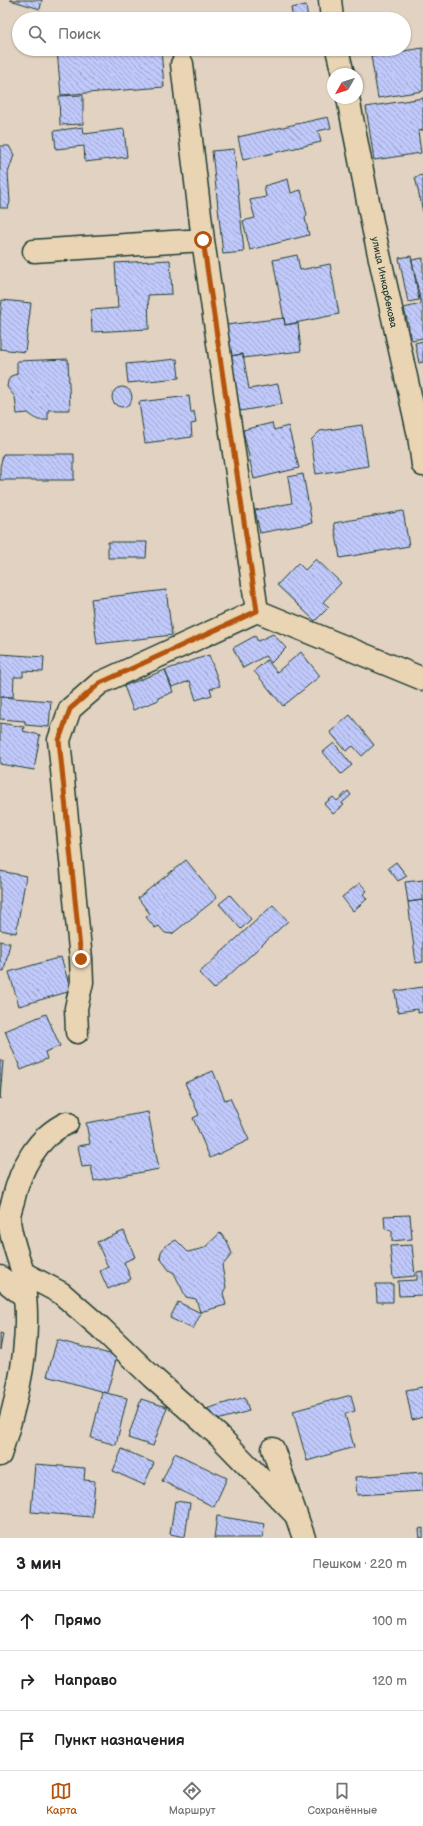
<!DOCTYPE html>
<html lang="ru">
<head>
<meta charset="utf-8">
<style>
	:root { --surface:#fff; --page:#f2f2f2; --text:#202124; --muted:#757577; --line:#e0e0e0; --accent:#b45309 }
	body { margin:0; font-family:"Balsamiq Sans",sans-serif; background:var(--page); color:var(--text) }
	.compass { position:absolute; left:327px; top:68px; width:36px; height:36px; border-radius:50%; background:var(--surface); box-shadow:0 1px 3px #0004; rotate:231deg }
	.stop { position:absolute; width:12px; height:12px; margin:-9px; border:3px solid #b45309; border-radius:50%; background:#fff }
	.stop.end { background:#b45309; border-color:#fff; box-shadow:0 1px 4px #0008 }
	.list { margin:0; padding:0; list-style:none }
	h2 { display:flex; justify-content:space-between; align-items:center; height:52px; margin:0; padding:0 16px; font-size:17px }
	h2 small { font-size:13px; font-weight:400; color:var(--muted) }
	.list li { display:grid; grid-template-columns:26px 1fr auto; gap:12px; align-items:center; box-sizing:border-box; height:60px; padding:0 16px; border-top:1px solid var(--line) }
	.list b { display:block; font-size:15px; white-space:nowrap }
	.list em { font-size:13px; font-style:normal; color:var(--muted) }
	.icon { flex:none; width:22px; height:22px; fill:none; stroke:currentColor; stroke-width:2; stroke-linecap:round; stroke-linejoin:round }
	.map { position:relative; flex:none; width:423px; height:1538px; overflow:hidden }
	.search { position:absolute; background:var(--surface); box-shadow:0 1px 3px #0004; left:12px; right:12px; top:12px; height:44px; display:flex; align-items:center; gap:10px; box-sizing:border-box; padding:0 14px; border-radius:22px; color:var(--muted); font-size:15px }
	.sheet { height:232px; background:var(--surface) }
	nav { display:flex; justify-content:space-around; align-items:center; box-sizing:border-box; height:56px; border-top:1px solid var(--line); background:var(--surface); font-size:11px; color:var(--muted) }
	nav a { display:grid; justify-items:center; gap:2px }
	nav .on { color:var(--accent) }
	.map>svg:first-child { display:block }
	.building { fill:url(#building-back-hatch); stroke:#1f3d34 }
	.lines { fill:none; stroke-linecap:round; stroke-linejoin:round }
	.minor-casing { stroke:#1f3d34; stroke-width:25 }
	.minor { stroke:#e9d4b3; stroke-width:22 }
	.route { stroke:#b45309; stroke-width:5 }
	.labels { text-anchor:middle; stroke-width:3; stroke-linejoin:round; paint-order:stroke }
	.street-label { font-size:10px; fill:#1f3d34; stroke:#e9d4b3 }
</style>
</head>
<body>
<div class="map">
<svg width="423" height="1538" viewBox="0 0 423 1538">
	<defs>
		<pattern id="building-back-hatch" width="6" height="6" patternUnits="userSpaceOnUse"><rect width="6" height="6" fill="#c0c9fa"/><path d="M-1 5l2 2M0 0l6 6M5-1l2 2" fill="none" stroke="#9ba4cb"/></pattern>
	</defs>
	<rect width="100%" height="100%" fill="#e1d2c1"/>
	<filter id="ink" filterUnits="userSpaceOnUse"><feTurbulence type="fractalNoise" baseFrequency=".025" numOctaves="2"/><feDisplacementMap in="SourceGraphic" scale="8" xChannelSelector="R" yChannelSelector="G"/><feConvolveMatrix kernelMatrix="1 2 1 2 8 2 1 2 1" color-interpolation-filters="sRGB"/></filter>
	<g filter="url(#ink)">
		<!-- building -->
		<path class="building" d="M10,0H42L40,9Z
			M306,5L308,19H293L291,8Z
			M423,48V91L378,98L371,56Z
			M76,49H115V52L161,49L164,87L61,95L57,50Z
			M297,49H313L314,52L298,54Z
			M83,95V124L60,125L59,96Z
			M423,98V130L418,131L421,153L374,160L366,107Z
			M328,117L331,128L318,131L321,142L243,160L238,137Z
			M83,127L84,134L124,129L127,157L85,162L84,146L56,149L54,131Z
			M0,146H9L14,155L8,173L10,202L8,208H0Z
			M234,149L244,252L223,254L212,151Z
			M423,175V212L415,177Z
			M288,179L291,193L301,190L307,215L305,218L309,235L250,250L243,221L255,218L250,200L266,197L264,186Z
			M297,255L300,270L330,264L339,314L285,325L273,260Z
			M411,256L419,300L408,302L399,258Z
			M423,258V338L412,340L404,308L421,304L412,260Z
			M170,260L172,294L148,295L149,329L92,332L91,310L118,308L115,263Z
			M2,300L31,303L25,352L0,349V317Z
			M284,318L285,325L298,323L301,351L243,358V354L230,356L226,325Z
			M423,341V362L419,363L415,343Z
			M243,354L249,389L278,384L282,404L240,411L230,356Z
			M68,359L70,410H48V420H38L28,413L17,414L15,397L7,387L8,381L11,376L17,374V361Z
			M177,359L179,378L128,383L126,364Z
			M112 397a10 10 0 1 1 20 0a10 10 0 1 1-20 0Z
			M189,396L191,413L194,411L196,423L191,424L192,437L145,443L139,402Z
			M272,423L274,430L288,426L299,468L254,479L243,430Z
			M362,425L368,466L316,474L311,440L320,431Z
			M3,454H74V480H0V467Z
			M303,474L312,523L260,533L255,510L292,503L288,477Z
			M403,511L409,546L340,558L334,523Z
			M108,542H147L146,558H108Z
			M316,559L341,583L323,602L329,607L315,621L277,585L298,563L305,570Z
			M166,590L172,635L97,644L91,599Z
			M273,634L286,648L271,663L265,656L243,668L233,648L255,636L258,641Z
			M301,652L320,676L283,706L254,671L267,660L277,672Z
			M0,654L44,657L43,672L23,671V677H14L13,697L0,696Z
			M209,655L220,686L210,689L212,695L196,700L190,681L172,687L165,670Z
			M165,670L173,692L158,698L159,700L133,710L124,686Z
			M0,697L51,701L49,727L25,725V721L0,719Z
			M350,715L374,745L362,756L353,746L346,751L330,732Z
			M0,723L24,727L23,731L40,735L34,770L0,764Z
			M334,743L352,765L341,774L323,752Z
			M348,791L351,795L342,803L344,805L333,814L324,804L333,797L337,801Z
			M186,860L217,898L172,934L165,933L159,926L155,928L146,917L150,914L138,898Z
			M396,862L407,876L398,881L388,868Z
			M0,871L26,876L16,933L0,930Z
			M423,880V900L408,902L405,882Z
			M360,883L367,891L363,894L367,899L353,911L342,897Z
			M230,895L251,919L241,929L219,904Z
			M423,900V962L416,963L408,902Z
			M273,905L288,921L214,989L199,973Z
			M0,941L10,943L4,971L0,970Z
			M61,957L71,991L19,1006L9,972Z
			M423,987V1012L418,1013V1009L398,1012L395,991Z
			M46,1014L60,1046L45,1052L47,1059L21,1070L5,1031Z
			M0,1061H3L0,1099Z
			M213,1071L225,1100L230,1098L249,1140L210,1158L193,1118L199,1115L185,1083Z
			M148,1112L159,1169L94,1181L91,1166L82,1167L78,1146L90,1144L86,1123Z
			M410,1215L412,1239L392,1241V1231L385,1229L384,1216Z
			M124,1231L135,1257L124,1262L131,1279L108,1289L100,1271L108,1267L97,1242Z
			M220,1233L227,1241L232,1254L222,1266L226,1287L223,1293L226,1305L200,1312L196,1299L186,1297L174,1273L169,1270L160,1258L161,1252L165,1246L176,1240L188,1252L204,1248Z
			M412,1245L415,1276L393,1278L390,1246Z
			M423,1271V1295L399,1296L398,1281L417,1280V1272Z
			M376,1284H393V1302H377Z
			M178,1302L201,1313L193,1329L170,1318Z
			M0,1333L3,1334L0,1350Z
			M57,1340L117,1356L107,1393L47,1376Z
			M423,1387V1417L412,1420L406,1390Z
			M102,1392L127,1398L116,1445L91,1438Z
			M351,1395L355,1411L345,1414L354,1447L307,1461L293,1411Z
			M245,1397L249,1411L210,1422L206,1409Z
			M141,1399L167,1407L153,1446L128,1438Z
			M122,1449L154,1463L144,1485L113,1471Z
			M175,1453L227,1478L214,1507L162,1481Z
			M35,1464L85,1468L84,1480L95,1481L92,1517L31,1512Z
			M423,1472V1491L357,1495L355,1477Z
			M175,1501L190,1503L185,1537L170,1534Z
			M217,1516L265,1524L262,1538H214Z
			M423,1528V1538H420L419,1529Z"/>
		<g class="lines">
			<!-- minor casing -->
			<g class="minor-casing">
				<path id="minor" d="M330,0L332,19
					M337,49L343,74
					M182,64L203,240L257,611
					M348,98L373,227L419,436L423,465
					M34,251L203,240
					M77,1032L76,1008L82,982L81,959L59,740L70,709L100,683L257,611L423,679
					M67,1123C36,1137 20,1170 13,1201C11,1207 9,1214 9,1219C10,1237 18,1256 23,1273L61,1293L101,1328L152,1377L219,1436L296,1515
					M0,1277L24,1296
					M273,1449L304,1538
					M0,1455C14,1411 27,1362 26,1316C26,1301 24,1287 23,1273"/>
			</g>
			<!-- minor -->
			<use href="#minor" class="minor"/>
		</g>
	</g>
	<g class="lines" filter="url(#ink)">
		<!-- route -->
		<path class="route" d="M81,959L59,740L70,709L100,683L257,611L203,240"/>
	</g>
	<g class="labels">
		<!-- street labels -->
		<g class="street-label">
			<text transform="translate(385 282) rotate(78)" y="4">улица Инкарбекова</text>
		</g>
	</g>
</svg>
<svg class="compass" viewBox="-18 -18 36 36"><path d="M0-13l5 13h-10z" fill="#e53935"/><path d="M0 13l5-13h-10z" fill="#757577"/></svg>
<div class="stop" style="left:203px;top:240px"></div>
<div class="stop end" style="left:81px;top:959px"></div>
<div class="search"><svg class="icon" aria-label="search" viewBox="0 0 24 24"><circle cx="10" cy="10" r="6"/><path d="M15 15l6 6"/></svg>Поиск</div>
</div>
<section class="sheet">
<h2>3 мин<small>Пешком · 220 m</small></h2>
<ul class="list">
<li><svg class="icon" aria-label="ahead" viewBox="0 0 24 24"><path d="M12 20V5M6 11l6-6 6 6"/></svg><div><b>Прямо</b></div><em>100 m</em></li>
<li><svg class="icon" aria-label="right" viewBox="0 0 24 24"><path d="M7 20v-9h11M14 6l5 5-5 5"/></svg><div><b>Направо</b></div><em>120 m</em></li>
<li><svg class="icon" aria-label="arrive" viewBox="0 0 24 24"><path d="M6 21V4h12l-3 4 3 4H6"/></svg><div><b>Пункт назначения</b></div></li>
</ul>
</section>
<nav>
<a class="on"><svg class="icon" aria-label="map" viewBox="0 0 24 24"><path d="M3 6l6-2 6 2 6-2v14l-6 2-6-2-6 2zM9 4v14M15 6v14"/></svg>Карта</a>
<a><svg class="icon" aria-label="directions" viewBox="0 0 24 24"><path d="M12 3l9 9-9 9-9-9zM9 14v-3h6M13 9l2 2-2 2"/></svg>Маршрут</a>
<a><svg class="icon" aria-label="saved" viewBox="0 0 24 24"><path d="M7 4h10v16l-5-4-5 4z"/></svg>Сохранённые</a>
</nav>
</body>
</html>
